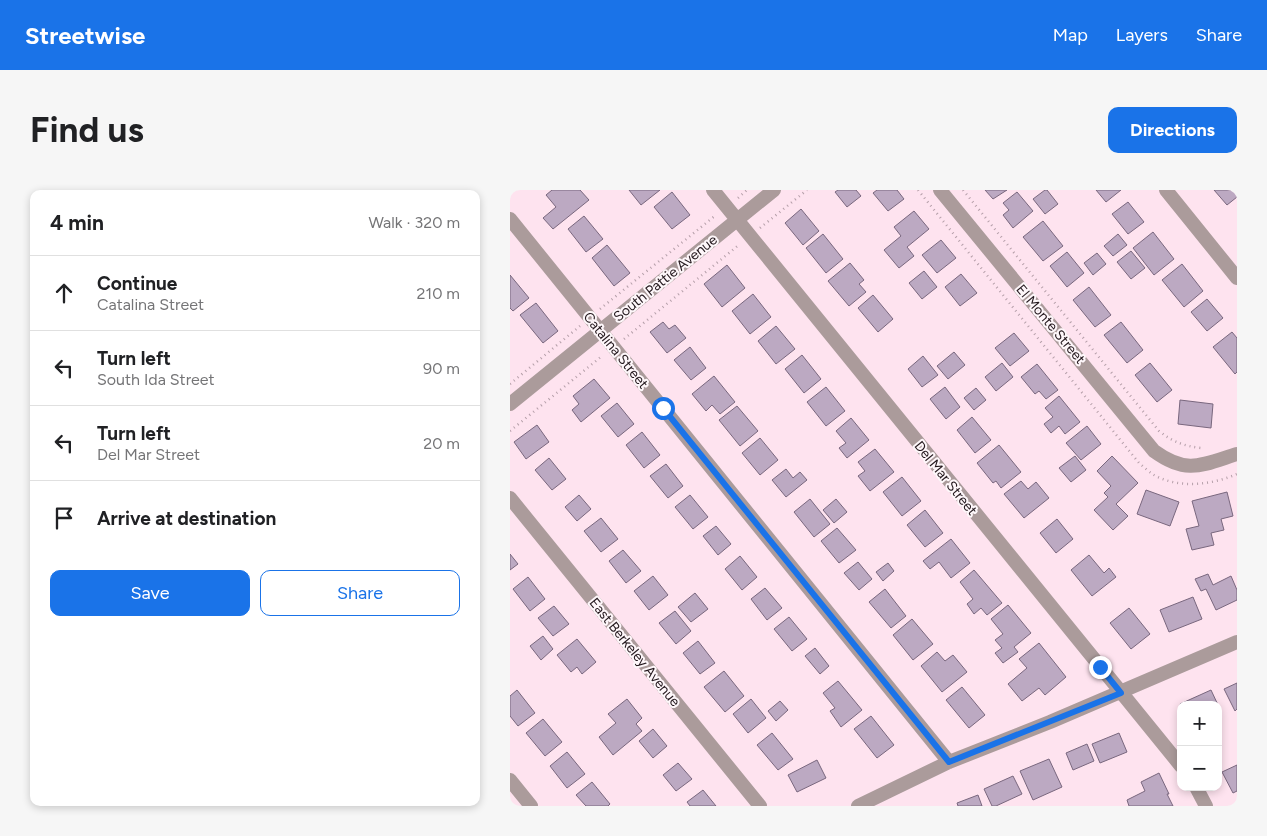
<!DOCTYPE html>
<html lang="en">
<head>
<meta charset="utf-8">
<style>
	:root { --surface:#fff; --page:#f6f6f6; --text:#202124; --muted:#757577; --line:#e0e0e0; --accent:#1a73e8 }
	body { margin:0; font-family:Figtree,sans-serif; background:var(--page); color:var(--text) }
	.controls { position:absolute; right:15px; bottom:15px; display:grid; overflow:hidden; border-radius:10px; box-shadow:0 2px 8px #0003 }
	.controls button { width:45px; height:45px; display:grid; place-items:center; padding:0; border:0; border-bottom:1px solid var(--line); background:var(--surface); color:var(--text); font:25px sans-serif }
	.stop { position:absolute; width:15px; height:15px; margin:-11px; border:4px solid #1a73e8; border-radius:50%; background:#fff }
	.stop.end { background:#1a73e8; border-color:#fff; box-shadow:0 1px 5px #0008 }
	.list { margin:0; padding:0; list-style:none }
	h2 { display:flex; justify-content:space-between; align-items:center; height:65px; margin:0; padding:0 20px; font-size:21px }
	h2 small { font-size:16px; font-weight:400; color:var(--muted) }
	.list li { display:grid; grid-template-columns:32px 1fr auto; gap:15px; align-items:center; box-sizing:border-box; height:75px; padding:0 20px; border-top:1px solid var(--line) }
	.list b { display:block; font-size:19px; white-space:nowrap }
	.list p { margin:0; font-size:16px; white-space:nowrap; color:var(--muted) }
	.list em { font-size:16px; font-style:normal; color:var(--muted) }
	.actions { display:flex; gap:10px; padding:15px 20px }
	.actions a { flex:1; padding:11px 0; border:1px solid var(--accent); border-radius:10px; text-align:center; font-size:18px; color:var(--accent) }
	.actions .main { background:var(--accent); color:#fff }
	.icon { flex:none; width:28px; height:28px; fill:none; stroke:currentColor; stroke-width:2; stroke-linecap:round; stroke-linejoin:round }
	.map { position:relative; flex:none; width:727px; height:616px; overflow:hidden; border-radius:10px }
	header { display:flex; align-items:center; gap:30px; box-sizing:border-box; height:70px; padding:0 25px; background:var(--accent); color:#fff }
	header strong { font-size:24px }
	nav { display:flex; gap:28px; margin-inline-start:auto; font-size:18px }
	.intro { display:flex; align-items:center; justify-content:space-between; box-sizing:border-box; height:120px; padding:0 30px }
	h1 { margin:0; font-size:35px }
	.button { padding:12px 22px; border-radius:10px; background:var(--accent); color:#fff; font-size:18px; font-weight:700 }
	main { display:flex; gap:30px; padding:0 30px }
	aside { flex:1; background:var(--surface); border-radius:10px; box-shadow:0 2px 8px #0003 }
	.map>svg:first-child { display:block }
	.building { fill:#bca9c2; stroke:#79677e }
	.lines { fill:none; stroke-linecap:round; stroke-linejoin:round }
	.path { stroke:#b59fa9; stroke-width:2.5; stroke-dasharray:1 4; stroke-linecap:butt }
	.minor { stroke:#ab9b9b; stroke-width:14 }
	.route { stroke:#1a73e8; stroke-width:6 }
	.labels { text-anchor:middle; stroke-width:4; stroke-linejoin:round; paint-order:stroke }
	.street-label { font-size:14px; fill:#22171c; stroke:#fef7fa }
</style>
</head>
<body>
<header>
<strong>Streetwise</strong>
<nav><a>Map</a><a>Layers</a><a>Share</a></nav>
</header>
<div class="intro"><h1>Find us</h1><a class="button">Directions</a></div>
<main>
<aside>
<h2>4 min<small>Walk · 320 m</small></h2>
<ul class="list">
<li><svg class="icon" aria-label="ahead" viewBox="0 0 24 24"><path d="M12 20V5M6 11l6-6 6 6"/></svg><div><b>Continue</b><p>Catalina Street</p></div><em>210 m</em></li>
<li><svg class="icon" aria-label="left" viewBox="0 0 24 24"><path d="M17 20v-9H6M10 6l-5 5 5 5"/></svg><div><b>Turn left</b><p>South Ida Street</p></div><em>90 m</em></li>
<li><svg class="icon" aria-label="left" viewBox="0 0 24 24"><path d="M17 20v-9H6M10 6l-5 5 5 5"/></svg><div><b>Turn left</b><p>Del Mar Street</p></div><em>20 m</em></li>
<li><svg class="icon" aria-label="arrive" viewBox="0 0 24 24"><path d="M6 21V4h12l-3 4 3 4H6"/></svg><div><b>Arrive at destination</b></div></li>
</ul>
<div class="actions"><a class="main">Save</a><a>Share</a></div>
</aside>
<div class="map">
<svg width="727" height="616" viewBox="0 0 727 616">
	<rect width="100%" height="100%" fill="#fee3ef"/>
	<!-- building -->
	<path class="building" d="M42,0H70L79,10L43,39L33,28L46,17L36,5Z
		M119,0H150L131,15Z
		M328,0H346L351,6L337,17L325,2Z
		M367,0H387L394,9L378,21L363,3Z
		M475,0H497L483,9Z
		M535,0H537L548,14L535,24L523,9Z
		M586,0H611L596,12Z
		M704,0H727V7L717,15Z
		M162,2L180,25L162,39L144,17Z
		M507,2L523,21L503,38L493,25L499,20L493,13Z
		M618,12L634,32L618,44L602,24Z
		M291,19L309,41L293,55L275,33Z
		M404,21L419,39L397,57L404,66L389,78L374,60L391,46L384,37Z
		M74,26L93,49L76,62L58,39Z
		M533,31L553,56L533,71L513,47Z
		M643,42L664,69L644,85L623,58Z
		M313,44L333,69L316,83L296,58Z
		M608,44L617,55L603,66L594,56Z
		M431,50L446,68L427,83L412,65Z
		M97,55L120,83L104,96L82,68Z
		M621,61L635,78L621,89L607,72Z
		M557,62L574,83L557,97L540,76Z
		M587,63L596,74L583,85L574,73Z
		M340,73L354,90L349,94L356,102L339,116L318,91Z
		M672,74L693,101L674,117L652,90Z
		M217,75L235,98L212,117L194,94Z
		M414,81L427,97L412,109L399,93Z
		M451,84L467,103L450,116L435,97Z
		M0,85L19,108L3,121L0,118Z
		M579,97L601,125L585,137L563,110Z
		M243,104L261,127L240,144L222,121Z
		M363,105L383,129L368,142L348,118Z
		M697,109L713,128L697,141L681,122Z
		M26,113L48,141L33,153L10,125Z
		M153,132L159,139L165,135L176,148L157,163L140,142Z
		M611,132L633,160L617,173L594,145Z
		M266,136L285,159L266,174L248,151Z
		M722,142L727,148V182L725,184L703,157Z
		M504,143L519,161L500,176L485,158Z
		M180,157L196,178L181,190L164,170Z
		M444,162L455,175L438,189L427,176Z
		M292,165L311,189L294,203L275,179Z
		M413,166L428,185L412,197L398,179Z
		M492,173L503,187L486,201L475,187Z
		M640,173L662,200L647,212L625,185Z
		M527,174L548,200L536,209L529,201L525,204L511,187Z
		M204,186L225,212L210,224L202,215L196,221L182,204Z
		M84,189L100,208L71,232L62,220L69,214L63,206Z
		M316,197L335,221L316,236L297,212Z
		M435,197L450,217L436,229L420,209Z
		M466,198L476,210L464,220L454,208Z
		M549,206L570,232L555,244L549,236L541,243L534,234L543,227L535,218Z
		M670,210L703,214L701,238L668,234Z
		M107,213L124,234L108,247L91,226Z
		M227,216L248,241L230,256L209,230Z
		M462,227L481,250L465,263L447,240Z
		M341,228L359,250L337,268L329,258L336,253L326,241Z
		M27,235L39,252L16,269L4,252Z
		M577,236L591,254L571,270L556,253Z
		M132,242L150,265L134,278L116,255Z
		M250,248L268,270L250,285L232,263Z
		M489,255L511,282L491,298L486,291L483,293L467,273Z
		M365,259L384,282L360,301L348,286L355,281L348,272Z
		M565,266L576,280L561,292L549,278Z
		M602,266L628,293L606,314L618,326L603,340L584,320L598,307L594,303L601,296L587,281Z
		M39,268L56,289L42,300L25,280Z
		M156,274L173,296L158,308L140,286Z
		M276,279L283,288L290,282L297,290L276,307L262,290Z
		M392,287L411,311L392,326L373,302Z
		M511,291L518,299L526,292L539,308L514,328L494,304Z
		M636,300L669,312L660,336L627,324Z
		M717,302L723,326L711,329L714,340L701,343L704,355L682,360L676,339L689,336L682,311Z
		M69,305L81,319L67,331L55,317Z
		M180,305L198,327L183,339L165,317Z
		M300,309L320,334L304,347L284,322Z
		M326,309L337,322L324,333L313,320Z
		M415,320L433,343L415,357L397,335Z
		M91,328L108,349L91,362L74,341Z
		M547,329L563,349L546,363L530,343Z
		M206,336L221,354L208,365L193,346Z
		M327,338L346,360L329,373L311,351Z
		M441,349L460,373L441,388L429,372L420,379L413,371Z
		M113,360L131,381L116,393L99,371Z
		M0,364L8,374L0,380Z
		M579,365L594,383L599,378L606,387L582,406L561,380Z
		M230,366L247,387L232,400L215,379Z
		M348,372L362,389L349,400L334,383Z
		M378,373L384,381L373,391L366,382Z
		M464,380L492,413L477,425L471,418L464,424L457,414L463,409L450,392Z
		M698,384L703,395L721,386L727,400V410L706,420L696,399L691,401L685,389Z
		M143,386L158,405L139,420L124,401Z
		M18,387L35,409L20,421L3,399Z
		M255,398L272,418L257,430L241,409Z
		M375,399L396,426L381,438L359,412Z
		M185,403L198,419L181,432L168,417Z
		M683,407L692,429L659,442L650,420Z
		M498,415L521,443L504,457L508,462L493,473L485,463L492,458L485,450L493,444L481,429Z
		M44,416L59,434L43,446L28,428Z
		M619,418L640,444L621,459L600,433Z
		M165,421L181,441L166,454L149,433Z
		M279,427L297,449L282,461L264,439Z
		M402,429L423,454L403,470L383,445Z
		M33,446L43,459L31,470L20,456Z
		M67,449L86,472L72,484L67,477L61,482L47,465Z
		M188,451L205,473L190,484L173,463Z
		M529,453L556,487L535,505L529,498L512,511L498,494L517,478L509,469Z
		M305,458L319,476L310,484L295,466Z
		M427,462L435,471L443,465L457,482L432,502L411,476Z
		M214,481L234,506L215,522L194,497Z
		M328,491L352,520L331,537L320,521L325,518L313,503Z
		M727,493V519L725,521L714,499Z
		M452,497L475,525L459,538L436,510Z
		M7,500L25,523L8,536L0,526V506Z
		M701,500L708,515H671V516L670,514Z
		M117,509L132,528L126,534L132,541L103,565L89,547L106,533L98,524Z
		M241,509L256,528L238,543L223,524Z
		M270,511L278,520L266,531L258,521Z
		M361,526L384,555L367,568L344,539Z
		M33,529L52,552L35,566L16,543Z
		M143,539L157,556L143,568L129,551Z
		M262,543L283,569L268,580L247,555Z
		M609,543L617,562L590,573L582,554Z
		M577,554L584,571L563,580L556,563Z
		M57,562L75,584L57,598L40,576Z
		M539,569L552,597L523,610L510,581Z
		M307,570L316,588L287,602L278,585Z
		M168,573L182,589L166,601L153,585Z
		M727,575V601L723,603L712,582Z
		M649,583L659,604H657L663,616H619L617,610L635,601L631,592Z
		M503,586L512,604L486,616H482L474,599Z
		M82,592L100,614L98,616H76L66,605Z
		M193,600L206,616H180L177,612Z
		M468,605L472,616H448L447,613Z"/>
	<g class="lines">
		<!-- path -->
		<path class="path" d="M408,0L629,273C634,277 639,282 644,285C669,299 702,295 727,284
			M453,0L649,241C663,252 674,256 691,258
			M228,8L237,0
			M250,38L297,0
			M90,119L206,25
			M114,149L230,54
			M0,194L70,136
			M0,241L92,166"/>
		<!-- minor -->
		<path class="minor" d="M203,0L671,576
			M430,0L644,261C677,285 692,275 727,264
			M656,0L727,88
			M0,29L439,572
			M0,214L264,0
			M0,308L250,616
			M0,590L21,616
			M686,597L696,616
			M348,616L439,572L540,532L727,452"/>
	</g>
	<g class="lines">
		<!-- route -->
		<path class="route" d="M153,218L439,572L611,503L590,477"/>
	</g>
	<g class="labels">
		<!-- street labels -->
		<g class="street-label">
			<text transform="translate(155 88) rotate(-39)" y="5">South Pattie Avenue</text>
			<text transform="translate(541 134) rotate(50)" y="5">El Monte Street</text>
			<text transform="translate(106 160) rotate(51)" y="5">Catalina Street</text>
			<text transform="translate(436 288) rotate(51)" y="5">Del Mar Street</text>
			<text transform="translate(125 462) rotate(51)" y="5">East Berkeley Avenue</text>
		</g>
	</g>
</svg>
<div class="controls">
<button>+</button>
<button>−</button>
</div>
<div class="stop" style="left:153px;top:218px"></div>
<div class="stop end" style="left:590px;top:477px"></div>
</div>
</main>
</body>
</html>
